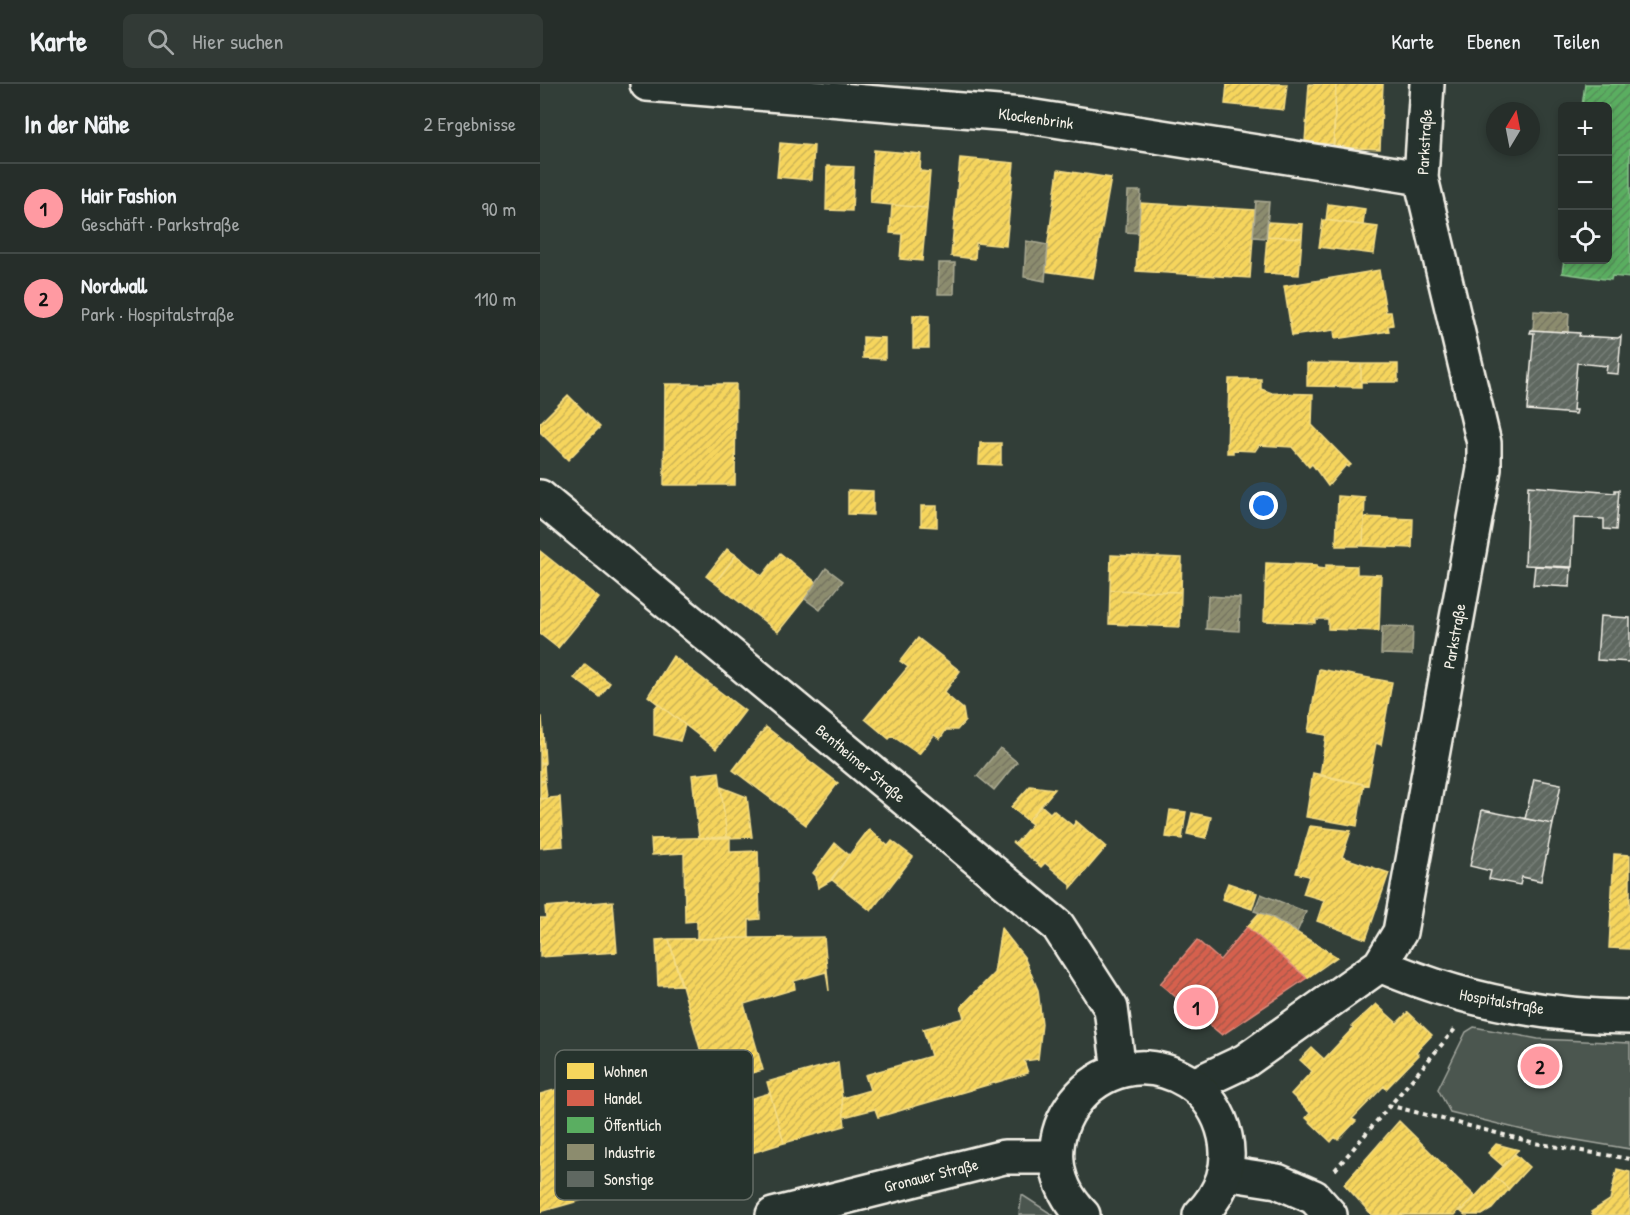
<!DOCTYPE html>
<html lang="de">
<head>
<meta charset="utf-8">
<style>
	:root { --surface:#262e2a; --page:#323a36; --text:#f1f3f6; --muted:#a4a8a8; --line:#424a47; --accent:#ff9aa2 }
	body { margin:0; font-family:"Patrick Hand",sans-serif; background:var(--page); color:var(--text) }
	.controls { position:absolute; right:18px; top:18px; display:grid; overflow:hidden; border-radius:9px; box-shadow:0 3px 9px #0003 }
	.controls button { width:54px; height:54px; display:grid; place-items:center; padding:0; border:0; border-bottom:2px solid var(--line); background:var(--surface); color:var(--text); font:30px sans-serif }
	.compass { position:absolute; left:946px; top:18px; width:54px; height:54px; border-radius:50%; background:var(--surface); box-shadow:0 3px 9px #0003; rotate:10deg }
	.you { position:absolute; left:724px; top:422px; width:21px; height:21px; margin:-15px; border:4px solid #fff; border-radius:50%; background:#1a73e8; box-shadow:0 0 0 9px #1a73e833 }
	.badge { display:grid; place-items:center; width:39px; height:39px; border-radius:50%; background:var(--accent); color:#111; font-size:20px; font-weight:700 }
	.pin { position:absolute; translate:-50% -50%; border:3px solid #fff; box-shadow:0 2px 6px #0006 }
	.list { margin:0; padding:0; list-style:none }
	h2 { display:flex; justify-content:space-between; align-items:center; height:78px; margin:0; padding:0 24px; font-size:26px }
	h2 small { font-size:20px; font-weight:400; color:var(--muted) }
	.list li { display:grid; grid-template-columns:39px 1fr auto; gap:18px; align-items:center; box-sizing:border-box; height:90px; padding:0 24px; border-top:2px solid var(--line) }
	.list b { display:block; font-size:22px; white-space:nowrap }
	.list p { margin:0; font-size:20px; white-space:nowrap; color:var(--muted) }
	.list em { font-size:20px; font-style:normal; color:var(--muted) }
	.icon { flex:none; width:33px; height:33px; fill:none; stroke:currentColor; stroke-width:2; stroke-linecap:round; stroke-linejoin:round }
	.map { position:relative; flex:none; width:1090px; height:1131px; overflow:hidden }
	header { display:flex; align-items:center; gap:36px; box-sizing:border-box; height:84px; padding:0 30px; background:var(--surface); border-bottom:2px solid var(--line) }
	header strong { font-size:28px }
	nav { display:flex; gap:33px; margin-inline-start:auto; font-size:21px }
	.search { width:420px; height:54px; background:var(--page); display:flex; align-items:center; gap:15px; box-sizing:border-box; padding:0 21px; border-radius:9px; color:var(--muted); font-size:22px }
	main { display:flex }
	aside { flex:1; background:var(--surface) }
	.map>svg:first-child { display:block }
	.park { fill:#4c564f; stroke:#a0a49c; stroke-width:1.5 }
	.homes { fill:url(#homes-hatch); stroke:#f5dd86; stroke-width:1.5 }
	.shops { fill:url(#shops-hatch); stroke:#df8c7c; stroke-width:1.5 }
	.public { fill:url(#public-hatch); stroke:#88c28a; stroke-width:1.5 }
	.industry { fill:url(#industry-hatch); stroke:#abaa93; stroke-width:1.5 }
	.building { fill:url(#building-hatch); stroke:#f4f1e8; stroke-width:1.5 }
	.lines { fill:none; stroke-linecap:round; stroke-linejoin:round }
	.minor-casing { stroke:#f4f1e8; stroke-width:38 }
	.tertiary-casing { stroke:#f4f1e8; stroke-width:38 }
	.secondary-casing { stroke:#f4f1e8; stroke-width:38 }
	.path { stroke:#f4f1e8; stroke-width:4; stroke-dasharray:4.5 4.5; stroke-linecap:butt }
	.minor { stroke:#26332d; stroke-width:33 }
	.tertiary { stroke:#26332d; stroke-width:33 }
	.secondary { stroke:#26332d; stroke-width:33 }
	.labels { text-anchor:middle; stroke-width:6; stroke-linejoin:round; paint-order:stroke }
	.street-label { font-size:16px; fill:#f4f1e8; stroke:#26332d }
	.key { fill:#26332d; stroke:#646c65; stroke-width:1.5 }
	.key-label { font-size:16px; fill:#f4f1e8 }
</style>
</head>
<body>
<header>
<strong>Karte</strong>
<div class="search"><svg class="icon" aria-label="search" viewBox="0 0 24 24"><circle cx="10" cy="10" r="6"/><path d="M15 15l6 6"/></svg>Hier suchen</div>
<nav><a>Karte</a><a>Ebenen</a><a>Teilen</a></nav>
</header>
<main>
<aside>
<h2>In der Nähe<small>2 Ergebnisse</small></h2>
<ul class="list">
<li><span class="badge">1</span><div><b>Hair Fashion</b><p>Geschäft · Parkstraße</p></div><em>90 m</em></li>
<li><span class="badge">2</span><div><b>Nordwall</b><p>Park · Hospitalstraße</p></div><em>110 m</em></li>
</ul>
</aside>
<div class="map">
<svg width="1090" height="1131" viewBox="0 0 1090 1131">
	<defs>
		<pattern id="homes-hatch" width="6" height="6" patternUnits="userSpaceOnUse" patternTransform="scale(1.5)"><rect width="6" height="6" fill="#f6d55c"/><path d="M-1 1l2-2M0 6l6-6M5 7l2-2" fill="none" stroke="#cbb256"/></pattern>
		<pattern id="shops-hatch" width="6" height="6" patternUnits="userSpaceOnUse" patternTransform="scale(1.5)"><rect width="6" height="6" fill="#d6604d"/><path d="M-1 1l2-2M0 6l6-6M5 7l2-2" fill="none" stroke="#a5584b"/></pattern>
		<pattern id="public-hatch" width="6" height="6" patternUnits="userSpaceOnUse" patternTransform="scale(1.5)"><rect width="6" height="6" fill="#5aae61"/><path d="M-1 1l2-2M0 6l6-6M5 7l2-2" fill="none" stroke="#558f59"/></pattern>
		<pattern id="industry-hatch" width="6" height="6" patternUnits="userSpaceOnUse" patternTransform="scale(1.5)"><rect width="6" height="6" fill="#8c8c6e"/><path d="M-1 1l2-2M0 6l6-6M5 7l2-2" fill="none" stroke="#757460"/></pattern>
		<pattern id="building-hatch" width="6" height="6" patternUnits="userSpaceOnUse" patternTransform="scale(1.5)"><rect width="6" height="6" fill="#5f6861"/><path d="M-1 1l2-2M0 6l6-6M5 7l2-2" fill="none" stroke="#777e78"/></pattern>
	</defs>
	<rect width="100%" height="100%" fill="#323e38"/>
	<filter id="ink" filterUnits="userSpaceOnUse"><feTurbulence type="fractalNoise" baseFrequency=".0167" numOctaves="2"/><feDisplacementMap in="SourceGraphic" scale="12" xChannelSelector="R" yChannelSelector="G"/><feConvolveMatrix kernelMatrix="1 2 1 2 8 2 1 2 1" color-interpolation-filters="sRGB"/></filter>
	<g filter="url(#ink)">
		<!-- park -->
		<path class="park" d="M934,943L998,955L1090,959V1065L995,1049L910,1028L898,1005L926,948Z
			M482,1111L513,1131H479Z"/>
		<!-- homes -->
		<path class="homes" d="M687,0H747L744,26L685,20Z
			M769,0H796L794,60L765,58Z
			M796,0H843L840,65L793,63Z
			M240,59L274,62L272,96L237,93Z
			M334,66L381,70L380,87L390,88L387,124L330,119Z
			M420,74L474,79L466,162L436,159L435,175L411,172Z
			M287,82L314,83L312,127L286,126Z
			M518,86L571,94L553,194L504,187Z
			M600,119L715,126L710,194L596,187Z
			M788,120L825,125L823,141L786,136Z
			M352,121L387,124L382,177L360,175L362,150L350,149Z
			M783,136L838,143L834,170L779,163Z
			M728,138L763,140L762,154L727,152Z
			M727,152L762,154L759,191L724,189Z
			M839,186L846,228H851L853,241L848,242L849,247L795,255L794,246L752,252L744,202Z
			M373,231L389,232V264H373Z
			M323,253L345,254V275L323,274Z
			M767,279L821,280V303L767,302Z
			M821,280H858V298H821Z
			M689,295H721V305L732,309L773,310L772,341L811,381L808,383L806,381L788,402L772,380L769,383L752,363L719,361L715,367L693,366V369H687Z
			M125,300H196L195,401H124Z
			M28,311L60,343L28,376L0,348V339Z
			M440,359H461V381L439,380Z
			M308,406L333,407V431L308,430Z
			M798,412L825,414L823,462H796Z
			M381,422H397V443L381,442Z
			M824,433L873,435L872,464L823,462Z
			M187,465L196,471L175,499L166,492Z
			M0,467L59,514L18,564L0,550Z
			M240,469L277,499L238,548L175,499L196,471L222,492Z
			M571,471L642,474L641,508L570,506Z
			M726,479L777,481V484L786,485V481L817,482V490L841,491L839,547L788,545V535H775V539L724,537Z
			M570,506L641,508L640,543L569,540Z
			M378,554L420,587L404,609L423,625L425,637L417,646H406L400,655L394,651L379,670L352,652L349,655L325,635L368,583L360,577Z
			M133,572L205,627L176,665L108,612Z
			M45,580L70,599L60,613L34,594Z
			M779,585L852,598L841,661L836,659L828,701L780,692L786,651L768,648Z
			M118,620L145,641L140,657L114,651V625Z
			M0,633H2L5,679H0Z
			M226,643L298,699L266,741L193,686Z
			M4,678L5,697H0V679Z
			M179,688L187,754H159L152,691Z
			M773,689L824,700L817,742L766,733Z
			M0,697H5L7,714L0,715Z
			M490,702L515,705L488,737L471,723Z
			M181,703L207,713L212,753L187,754Z
			M20,713L23,762L0,764V715Z
			M501,721L510,729L513,726L533,742L536,737L566,763L531,804V801L505,779L501,783L472,758L476,759L492,740L488,737Z
			M630,726L646,728L642,755L626,753Z
			M652,729L671,733L666,754L647,750Z
			M770,742L811,747L802,773L849,789L826,855L777,837L784,816L763,810L769,792L756,789Z
			M329,745L348,762L352,757L373,773L331,827L291,795Z
			M190,753V768L218,767L220,835L209,836V854L157,855V837L145,838L144,769L112,771L111,755Z
			M295,759L309,771L292,796L278,804L276,792L273,789Z
			M1074,770L1090,771V865L1069,864Z
			M688,799L717,809L712,825L682,815Z
			M73,817L77,868L0,873V834H6L5,823Z
			M720,828L730,832L797,873L767,894L707,843Z
			M461,844L484,873L498,906L502,940L498,975L484,977L488,989L338,1033L335,1025L304,1033L302,1014L330,1006L325,991L391,972L383,945L424,934L421,923L454,889Z
			M284,853L289,907L286,888L254,897L255,905L204,920L223,986L170,1000L129,855Z
			M129,855L141,901L118,902L116,856Z
			M836,920L857,939L868,928L892,951L876,968L879,971L846,1005L844,1002L812,1035L816,1037L798,1056L795,1053L791,1058L766,1034L770,1029L751,1010L772,987L760,976L772,964L784,975L813,944L812,942Z
			M298,978L305,1042L244,1059L227,998Z
			M200,992L206,1016L230,1009L244,1059L192,1075L170,1000Z
			M44,998L52,1053L67,1109L0,1128V1010Z
			M859,1037L935,1112L923,1126L921,1124L915,1131H832L804,1100Z
			M956,1060L979,1066H978L963,1082L948,1069Z
			M975,1070L989,1083L969,1105L954,1092Z
			M1077,1085L1090,1088V1131H1053L1051,1128L1070,1116Z
			M954,1092L969,1105L952,1125L942,1131H925L919,1126H923Z"/>
		<!-- shops -->
		<path class="shops" d="M707,843L767,894L682,951L620,900L657,856L680,876Z"/>
		<!-- public -->
		<path class="public" d="M1045,0H1090V194L1072,192L1071,196L1022,189L1024,176H1068V22H1042Z"/>
		<!-- industry -->
		<path class="industry" d="M588,107H601L598,149L586,148Z
			M716,117L729,118L726,154L713,153Z
			M486,157L508,161L505,197L484,193Z
			M399,179H415L414,210H398Z
			M994,227L1029,229L1028,248L993,247Z
			M286,484L303,497L280,526L265,515Z
			M668,512L700,514L699,547L666,545Z
			M842,542L873,543L872,571L841,570Z
			M460,664L477,678L454,706L437,692Z
			M721,810L766,828L757,848L730,832L714,827Z"/>
		<!-- building -->
		<path class="building" d="M991,246L1040,249L1039,252L1078,254L1081,252L1078,290L1066,289L1067,282L1037,279L1033,326H1037L1036,330L987,326L994,249H990Z
			M988,402L1075,409V406H1079L1076,446L1064,445V435L1034,434L1032,483L985,481Z
			M995,482L1031,484L1030,503L993,501Z
			M1060,532L1090,534V578L1057,576Z
			M994,695L1021,700L1013,740L985,735Z
			M942,726L1013,740L1001,797L982,793L980,801L949,795L951,787L930,782Z"/>
		<g class="lines">
			<!-- minor casing -->
			<g class="minor-casing">
				<path id="minor" d="M107,0L482,31L881,94
					M840,881C918,915 1004,932 1090,933
					M654,1001L705,977L840,881L860,848L944,385V359L881,94L887,0"/>
			</g>
			<!-- tertiary casing -->
			<g class="tertiary-casing">
				<path id="tertiary" d="M685,1089L737,1097L774,1113L790,1131"/>
			</g>
			<!-- secondary casing -->
			<g class="secondary-casing">
				<path id="secondary" d="M0,413L518,842L571,924L579,987
					M233,1131L464,1073H516
					M543,1131C471,1059 560,945 647,997C667,1009 680,1030 685,1052C692,1082 681,1110 660,1131"/>
			</g>
			<!-- path -->
			<path class="path" d="M848,1021L995,1059L1090,1075
				M795,1086L915,945"/>
			<!-- minor -->
			<use href="#minor" class="minor"/>
			<!-- tertiary -->
			<use href="#tertiary" class="tertiary"/>
			<!-- secondary -->
			<use href="#secondary" class="secondary"/>
		</g>
	</g>
	<g class="labels">
		<!-- street labels -->
		<g class="street-label">
			<text transform="translate(496 34) rotate(8)" y="6">Klockenbrink</text>
			<text transform="translate(884 58) rotate(-87)" y="6">Parkstraße</text>
			<text transform="translate(914 552) rotate(-80)" y="6">Parkstraße</text>
			<text transform="translate(321 679) rotate(40)" y="6">Bentheimer Straße</text>
			<text transform="translate(962 917) rotate(10)" y="6">Hospitalstraße</text>
			<text transform="translate(391 1091) rotate(-14)" y="6">Gronauer Straße</text>
		</g>
	</g>
	<!-- legend -->
	<rect x="15" y="966" width="198" height="150" rx="9" class="key"/>
	<rect x="27" y="979" width="27" height="16" fill="#f6d55c"/>
	<rect x="27" y="1006" width="27" height="16" fill="#d6604d"/>
	<rect x="27" y="1033" width="27" height="16" fill="#5aae61"/>
	<rect x="27" y="1060" width="27" height="16" fill="#8c8c6e"/>
	<rect x="27" y="1087" width="27" height="16" fill="#5f6861"/>
	<g class="key-label">
		<text x="64" y="993">Wohnen</text>
		<text x="64" y="1020">Handel</text>
		<text x="64" y="1047">Öffentlich</text>
		<text x="64" y="1074">Industrie</text>
		<text x="64" y="1101">Sonstige</text>
	</g>
</svg>
<div class="controls">
<button>+</button>
<button>−</button>
<button><svg class="icon" aria-label="locate" viewBox="0 0 24 24"><circle cx="12" cy="12" r="6"/><path d="M12 2v4M12 18v4M2 12h4M18 12h4"/></svg></button>
</div>
<svg class="compass" viewBox="-18 -18 36 36"><path d="M0-13l5 13h-10z" fill="#e53935"/><path d="M0 13l5-13h-10z" fill="#a4a8a8"/></svg>
<div class="you"></div>
<div class="pin badge" style="left:656px;top:923px">1</div>
<div class="pin badge" style="left:1000px;top:982px">2</div>
</div>
</main>
</body>
</html>
